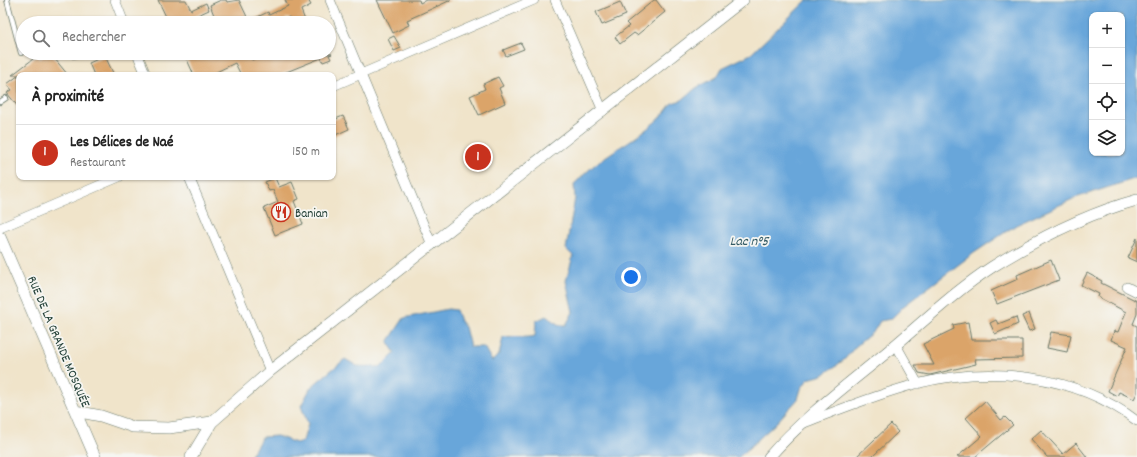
<!DOCTYPE html>
<html lang="fr">
<head>
<meta charset="utf-8">
<style>
	:root { --surface:#fff; --page:#f6f6f6; --text:#222; --muted:#767676; --line:#e0e0e0; --accent:#c8321e }
	body { margin:0; font-family:Dekko,sans-serif; background:var(--page); color:var(--text) }
	.controls { position:absolute; right:12px; top:12px; display:grid; overflow:hidden; border-radius:8px; box-shadow:0 1px 3px #0004 }
	.controls button { width:36px; height:36px; display:grid; place-items:center; padding:0; border:0; border-bottom:1px solid var(--line); background:var(--surface); color:var(--text); font:20px sans-serif }
	.you { position:absolute; left:631px; top:277px; width:14px; height:14px; margin:-10px; border:3px solid #fff; border-radius:50%; background:#1a73e8; box-shadow:0 0 0 6px #1a73e833 }
	.badge { display:grid; place-items:center; width:26px; height:26px; border-radius:50%; background:var(--accent); color:#fff; font-size:13px; font-weight:700 }
	.pin { position:absolute; translate:-50% -50%; border:2px solid #fff; box-shadow:0 1px 4px #0006 }
	.list { margin:0; padding:0; list-style:none }
	h2 { display:flex; justify-content:space-between; align-items:center; height:52px; margin:0; padding:0 16px; font-size:17px }
	h2 small { font-size:13px; font-weight:400; color:var(--muted) }
	.list li { display:grid; grid-template-columns:26px 1fr auto; gap:12px; align-items:center; box-sizing:border-box; height:56px; padding:0 16px; border-top:1px solid var(--line) }
	.list b { display:block; font-size:15px; white-space:nowrap }
	.list p { margin:0; font-size:13px; white-space:nowrap; color:var(--muted) }
	.list em { font-size:13px; font-style:normal; color:var(--muted) }
	.icon { flex:none; width:22px; height:22px; fill:none; stroke:currentColor; stroke-width:2; stroke-linecap:round; stroke-linejoin:round }
	.map { position:relative; flex:none; width:1137px; height:457px; overflow:hidden }
	.search { position:absolute; background:var(--surface); box-shadow:0 1px 3px #0004; left:16px; top:16px; width:320px; height:44px; display:flex; align-items:center; gap:10px; box-sizing:border-box; padding:0 14px; border-radius:22px; color:var(--muted); font-size:15px }
	.panel { position:absolute; background:var(--surface); box-shadow:0 1px 3px #0004; left:16px; top:72px; width:320px; height:108px; border-radius:8px }
	.map>svg:first-child { display:block }
	.water { fill:#68a6da; stroke:#447287; fill-rule:evenodd }
	.building { fill:#dba469 }
	.lines { fill:none; stroke-linecap:round; stroke-linejoin:round }
	.service-casing { stroke:#687768; stroke-width:6 }
	.minor-casing { stroke:#687768; stroke-width:10 }
	.tertiary-casing { stroke:#687768; stroke-width:12 }
	.service { stroke:#fff; stroke-width:4.5 }
	.minor { stroke:#fff; stroke-width:9 }
	.tertiary { stroke:#fff; stroke-width:11 }
	.labels { text-anchor:middle; stroke-width:3.5; stroke-linejoin:round; paint-order:stroke }
	.poi-label { font-size:13px; fill:#1f3d34; stroke:#f6f6f2; text-anchor:start }
	.street-label { font-size:13px; fill:#1f3d34; stroke:#f6f6f2 }
	.water-label { font-size:14px; font-style:italic; fill:#355c66; stroke:#f6f6f2 }
</style>
</head>
<body>
<div class="map">
<svg width="1137" height="457" viewBox="0 0 1137 457">
	<rect width="100%" height="100%" fill="#f6f6f2"/>
	<filter id="ink" filterUnits="userSpaceOnUse"><feTurbulence type="fractalNoise" baseFrequency=".025" numOctaves="2"/><feDisplacementMap in="SourceGraphic" scale="8" xChannelSelector="R" yChannelSelector="G"/><feConvolveMatrix kernelMatrix="1 2 1 2 8 2 1 2 1" color-interpolation-filters="sRGB"/></filter>
	<filter id="wash" filterUnits="userSpaceOnUse"><feTurbulence type="fractalNoise" baseFrequency=".012" numOctaves="4" result="noise"/><feDisplacementMap in="SourceGraphic" scale="16" xChannelSelector="R" yChannelSelector="G"/><feGaussianBlur stdDeviation="0.9" result="paint"/><feColorMatrix in="noise" values="0 0 0 0 0 0 0 0 0 0 0 0 0 0 0 0 0 1.4 0 .05"/><feComposite in="paint" operator="in"/></filter>
	<g filter="url(#wash)">
		<rect width="100%" height="100%" fill="#f0e4ca"/>
		<!-- water -->
		<path class="water" d="M807,0H1137V178L1075,198L1016,225L974,253L905,305L891,319L880,321L874,331L855,347L844,360L823,375L808,379L801,389L798,399L775,424L739,457H250L262,437L277,436L296,443L303,441L308,424L301,406L311,387L345,359L357,366L381,367L395,353L388,342L404,318L448,309L456,310L460,321L465,327L470,347H484L492,361L499,355L503,337C515,335 523,339 535,336L536,321L546,316L559,325H566L573,312L566,281L573,256L566,249L575,198L574,184C582,177 589,169 597,163C623,143 654,130 672,103L682,100L696,88L717,77L722,68L751,54ZM1092,15H1122V153H1092Z"/>
		<g id="blocks">
			<!-- building -->
			<path class="building" d="M158,0H186L191,10L206,3L209,10L180,23H169Z
				M221,0H226L227,2L239,0L249,21L268,12L269,15L288,6L285,0H308L311,5L301,10L306,23H292L289,17L277,23H217L210,5Z
				M377,0H419L420,3L426,0H451L407,20L409,25L393,33Z
				M654,0H656L665,12L637,35L634,33L620,44L615,37L629,26L626,23Z
				M620,2L626,15L602,25L596,12Z
				M394,36L401,48L394,51L388,39Z
				M521,43L524,49L506,56L503,50Z
				M48,53H50L68,75H19V108L7,93L12,90L7,84L19,75H12L37,56L40,59Z
				M184,53H249L252,60L266,53H293L294,57L303,53L332,54L329,55L331,59L323,62L321,58L279,75H241L235,63L210,75H194Z
				M105,56L114,75H94L89,63Z
				M498,77L503,86L499,88L505,103L479,115L470,96L485,89L483,84Z
				M343,116L349,129L333,136V120Z
				M275,178L279,187L292,182L299,199L294,201L303,224L275,235L264,208L278,202L273,190L269,191L265,182Z
				M1137,238V262L1128,258Z
				M1051,260L1059,280L997,304L991,291L1018,279L1017,275Z
				M1087,273L1102,281L1101,283L1137,301V314L1133,324L1137,326V393L1134,399L1119,392L1117,396L1108,391L1127,347L1111,340L1114,331L1118,332L1126,312L1098,297L1099,294L1081,285Z
				M1029,313L1035,329L1029,331L1022,316Z
				M1016,317L1018,324L995,334L990,323L996,320L998,324Z
				M968,322L971,340H1022V358L975,359L976,364L930,375L919,373L915,365H934L923,344L954,329L953,325Z
				M1051,332L1071,335L1067,352L1047,348Z
				M985,401L1001,420L1005,417L1013,425L975,457H957L982,436L966,418Z
				M891,424L898,432L872,457H856Z
				M1041,430L1063,454L1076,443L1087,457H1047L1031,439Z"/>
		</g>
	</g>
	<g filter="url(#ink)">
		<use href="#blocks" fill-opacity="0" stroke="#687768" stroke-width="1"/>
		<g class="lines">
			<!-- service casing -->
			<g class="service-casing">
				<path id="service" d="M7,0L21,53
					M74,56L83,53
					M0,102L6,98"/>
			</g>
			<!-- minor casing -->
			<g class="minor-casing">
				<path id="minor" d="M115,0L124,23
					M330,0L432,245
					M555,0L603,111
					M137,53L146,75
					M333,86L534,0
					M189,177L270,371
					M0,228L119,177
					M1127,287L1137,292
					M896,345L918,384
					M804,423C841,409 878,394 916,384C991,365 1075,374 1137,421"/>
			</g>
			<!-- tertiary casing -->
			<g class="tertiary-casing">
				<path id="tertiary" d="M0,237L95,457
					M75,411L101,416L133,427L169,428L212,422
					M191,457L212,422L270,371L743,0
					M769,457C802,419 842,389 881,357C918,327 952,293 992,267C1037,239 1086,214 1137,200"/>
			</g>
			<!-- service -->
			<use href="#service" class="service"/>
			<!-- minor -->
			<use href="#minor" class="minor"/>
			<!-- tertiary -->
			<use href="#tertiary" class="tertiary"/>
		</g>
	</g>
	<!-- icons -->
	<defs>
		<g id="restaurant-ring" transform="scale(1)"><circle r="9.5" fill="#f6f6f2" stroke="#c8321e" stroke-width="1.5"/><path d="M-5-6h1v4h1v-4h1v4h1v-4h1v5L-1.5 .5V6h-2V.5L-5-1ZM5-6V6H3V1.5H1.5Q1.5-4 5-6Z" fill="#c8321e"/></g>
	</defs>
	<g fill-rule="evenodd">
		<use href="#restaurant-ring" x="281" y="212"/>
	</g>
	<g class="labels">
		<!-- poi labels -->
		<g class="poi-label">
			<text x="295" y="217">Banian</text>
		</g>
		<!-- street labels -->
		<g class="street-label">
			<text transform="translate(60 341) rotate(67)" y="5">RUE DE LA GRANDE MOSQUÉE</text>
		</g>
		<!-- water labels -->
		<g class="water-label">
			<text x="749" y="245">Lac n°5</text>
		</g>
	</g>
</svg>
<div class="controls">
<button>+</button>
<button>−</button>
<button><svg class="icon" aria-label="locate" viewBox="0 0 24 24"><circle cx="12" cy="12" r="6"/><path d="M12 2v4M12 18v4M2 12h4M18 12h4"/></svg></button>
<button><svg class="icon" aria-label="layers" viewBox="0 0 24 24"><path d="M12 4l9 5-9 5-9-5zM3 14l9 5 9-5"/></svg></button>
</div>
<div class="you"></div>
<div class="pin badge" style="left:478px;top:157px">1</div>
<div class="search"><svg class="icon" aria-label="search" viewBox="0 0 24 24"><circle cx="10" cy="10" r="6"/><path d="M15 15l6 6"/></svg>Rechercher</div>
<section class="panel">
<h2>À proximité<small></small></h2>
<ul class="list">
<li><span class="badge">1</span><div><b>Les Délices de Naé</b><p>Restaurant</p></div><em>150 m</em></li>
</ul>
</section>
</div>
</body>
</html>
